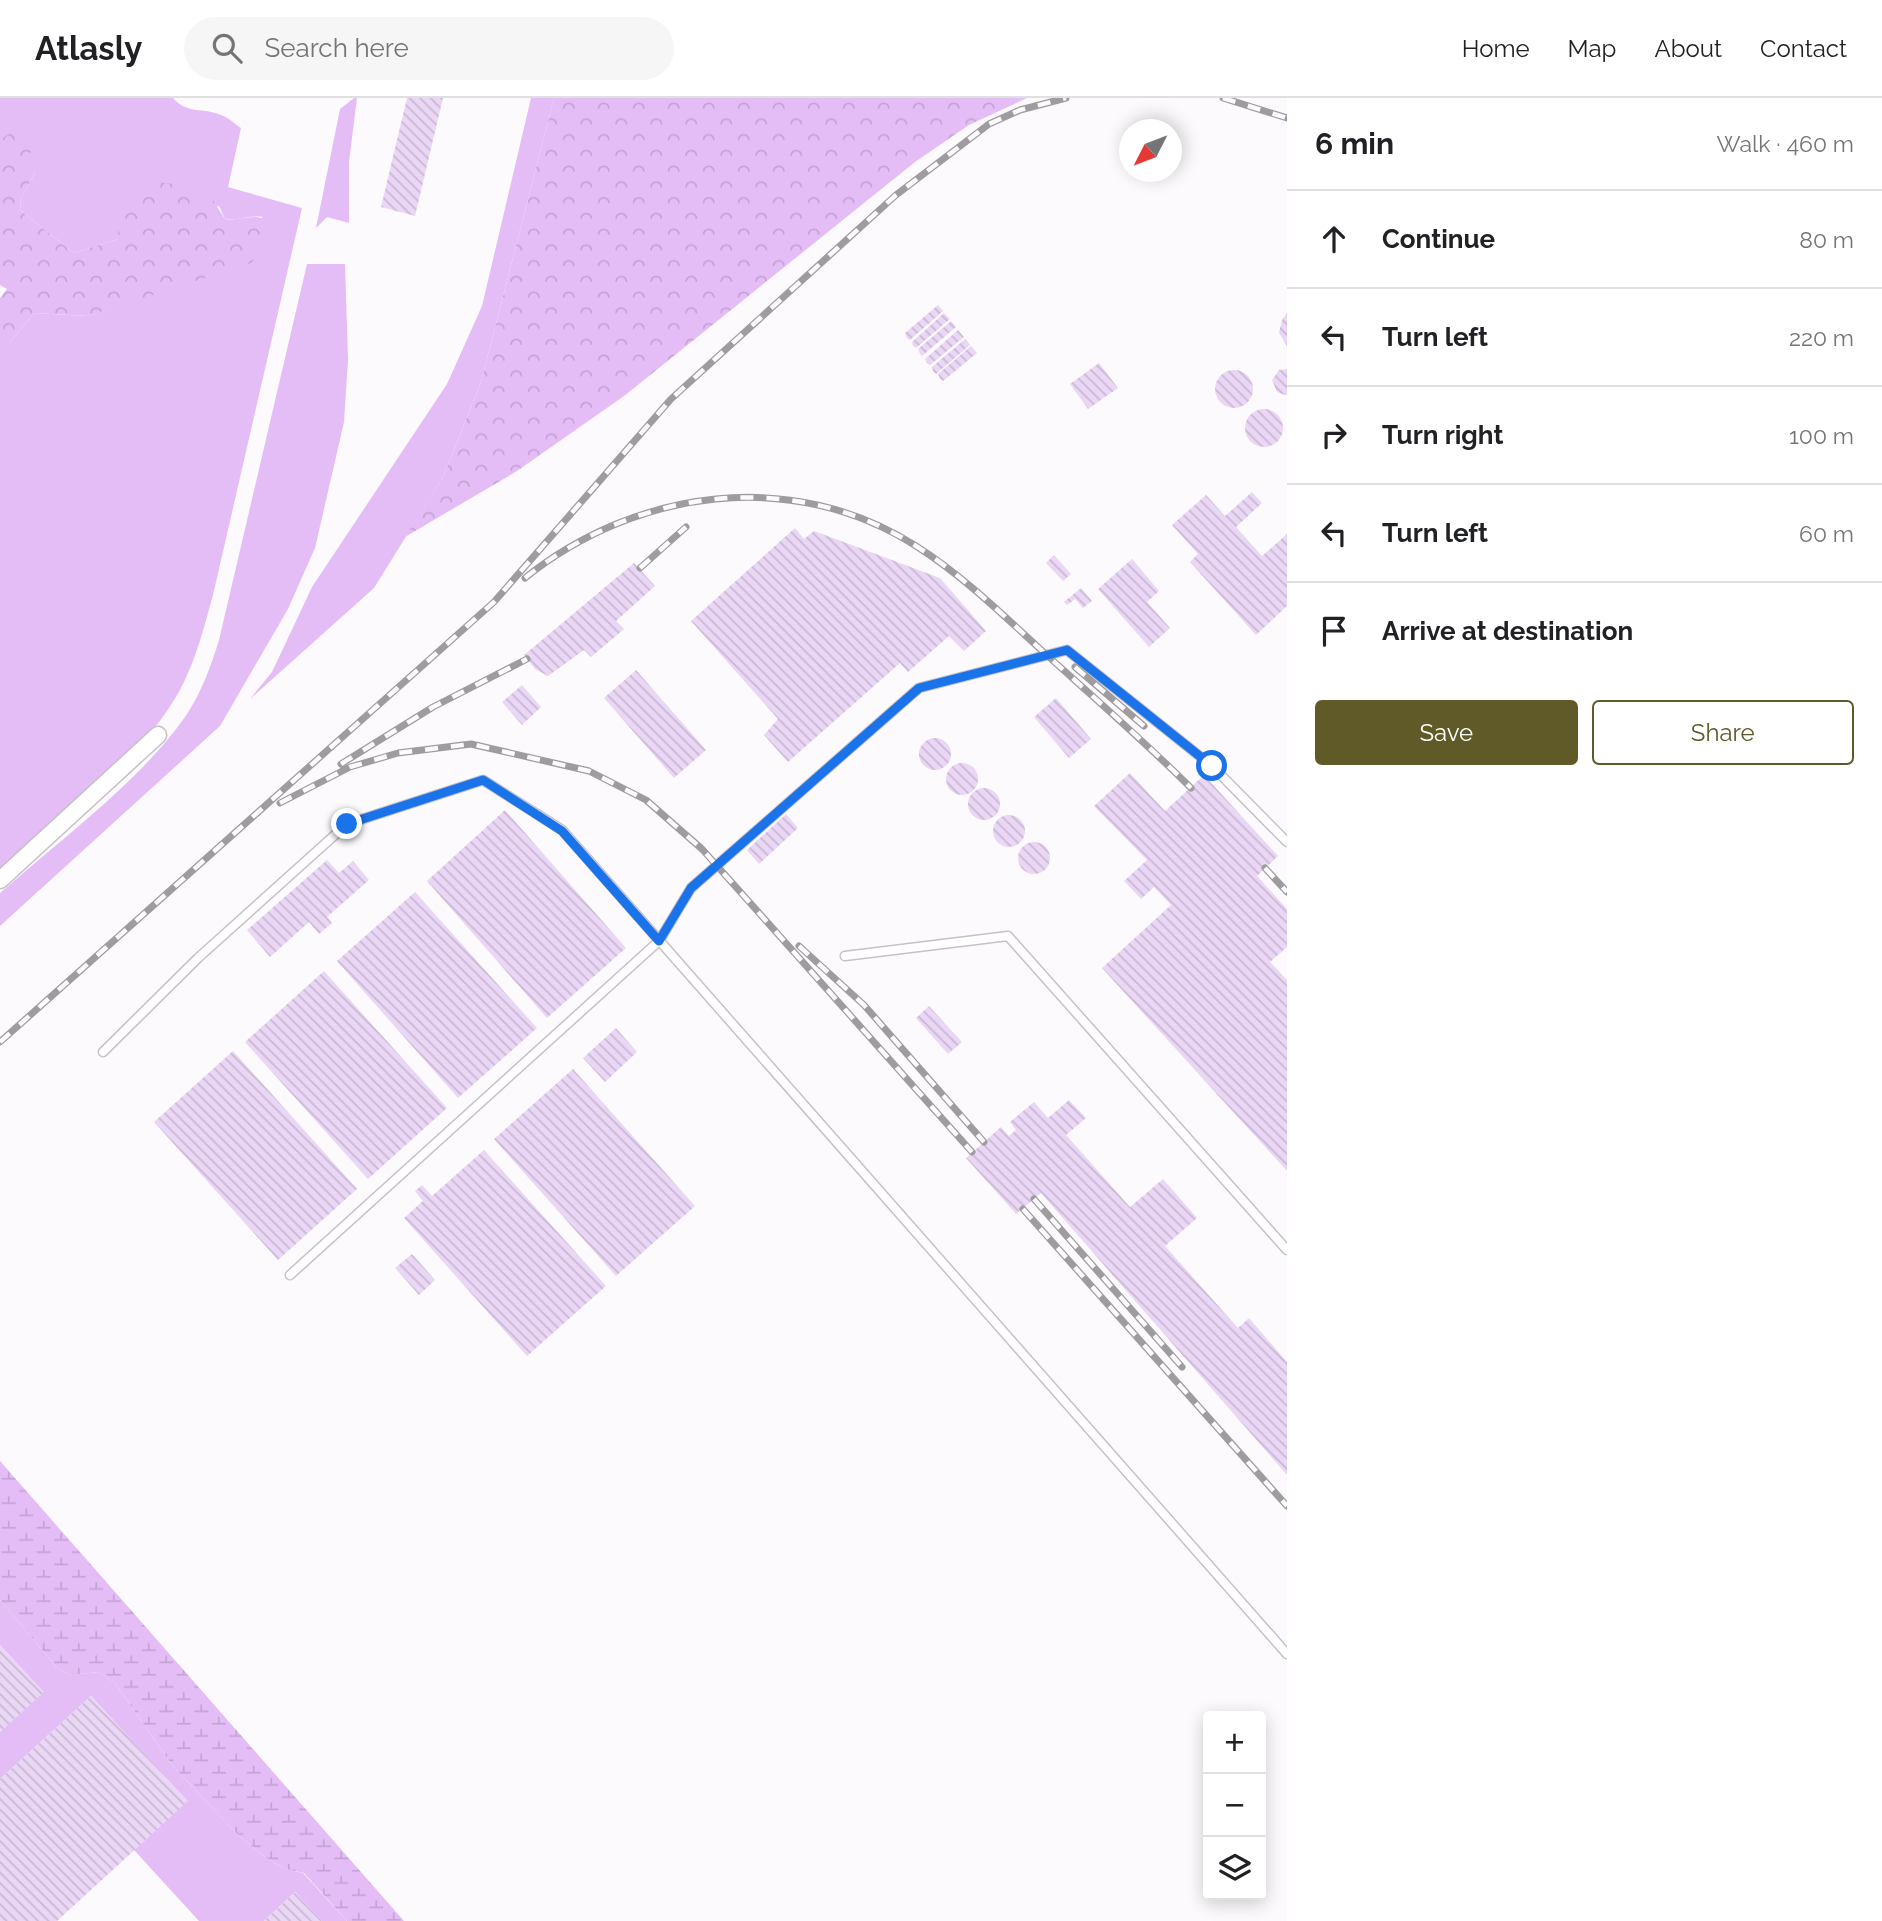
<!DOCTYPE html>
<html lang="en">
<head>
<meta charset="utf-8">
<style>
	:root { --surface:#fff; --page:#f6f6f6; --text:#202124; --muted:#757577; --line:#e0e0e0; --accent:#5f5a27 }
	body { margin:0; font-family:Raleway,sans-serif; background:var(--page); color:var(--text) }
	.controls { position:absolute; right:21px; bottom:21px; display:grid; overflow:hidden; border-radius:7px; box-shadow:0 4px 18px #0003 }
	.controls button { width:63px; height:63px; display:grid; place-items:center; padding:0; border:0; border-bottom:2px solid var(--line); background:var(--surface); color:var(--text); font:35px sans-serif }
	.compass { position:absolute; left:1119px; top:21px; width:63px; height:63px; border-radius:50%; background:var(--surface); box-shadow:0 4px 18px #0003; rotate:228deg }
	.stop { position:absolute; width:21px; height:21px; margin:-16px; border:5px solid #1a73e8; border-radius:50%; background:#fff }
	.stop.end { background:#1a73e8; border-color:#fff; box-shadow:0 2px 7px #0008 }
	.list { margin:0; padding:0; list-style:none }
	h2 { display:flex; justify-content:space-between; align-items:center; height:91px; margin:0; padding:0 28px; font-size:30px }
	h2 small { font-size:23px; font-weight:400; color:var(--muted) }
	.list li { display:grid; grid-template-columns:46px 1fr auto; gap:21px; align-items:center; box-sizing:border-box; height:98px; padding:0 28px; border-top:2px solid var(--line) }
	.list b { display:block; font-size:26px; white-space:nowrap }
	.list em { font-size:23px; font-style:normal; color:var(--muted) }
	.actions { display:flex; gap:14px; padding:21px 28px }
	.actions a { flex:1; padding:16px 0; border:2px solid var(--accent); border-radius:7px; text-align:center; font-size:24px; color:var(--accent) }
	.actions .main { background:var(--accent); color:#fff }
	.icon { flex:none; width:38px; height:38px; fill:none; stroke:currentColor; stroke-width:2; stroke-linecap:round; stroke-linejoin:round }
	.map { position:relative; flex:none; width:1287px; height:1823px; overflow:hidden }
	header { display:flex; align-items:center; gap:42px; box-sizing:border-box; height:98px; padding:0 35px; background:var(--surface); border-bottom:2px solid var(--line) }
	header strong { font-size:33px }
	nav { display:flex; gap:38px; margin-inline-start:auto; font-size:24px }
	.search { width:490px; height:63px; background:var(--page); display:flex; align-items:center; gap:18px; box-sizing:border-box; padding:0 24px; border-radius:38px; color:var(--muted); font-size:26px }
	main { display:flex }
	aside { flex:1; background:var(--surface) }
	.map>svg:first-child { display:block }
	.grass { fill:#e4bdf7 }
	.forest { fill:url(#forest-crowns) }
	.wetland { fill:url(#wetland-marsh) }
	.building { fill:url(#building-back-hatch) }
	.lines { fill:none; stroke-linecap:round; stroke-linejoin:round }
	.service-casing { stroke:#c6c0c9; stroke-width:11 }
	.minor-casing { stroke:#c6c0c9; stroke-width:19 }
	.service { stroke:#fff; stroke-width:8 }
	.minor { stroke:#fff; stroke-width:16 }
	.rail-casing { stroke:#9f9ca0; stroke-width:7 }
	.rail { stroke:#fdfafe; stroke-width:4.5; stroke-dasharray:13; stroke-linecap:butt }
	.route { stroke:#1a73e8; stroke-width:9 }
</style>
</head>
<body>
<header>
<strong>Atlasly</strong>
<div class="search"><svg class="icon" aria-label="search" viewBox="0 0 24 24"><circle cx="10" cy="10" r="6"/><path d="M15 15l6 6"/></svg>Search here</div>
<nav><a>Home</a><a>Map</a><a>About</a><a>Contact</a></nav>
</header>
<main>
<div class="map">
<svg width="1287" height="1823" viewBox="0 0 1287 1823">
	<defs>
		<pattern id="forest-crowns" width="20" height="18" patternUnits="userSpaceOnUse" patternTransform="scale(1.75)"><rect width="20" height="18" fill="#e4bdf7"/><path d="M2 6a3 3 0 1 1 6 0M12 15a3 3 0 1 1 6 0" fill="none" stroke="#c4a3d5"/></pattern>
		<pattern id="wetland-marsh" width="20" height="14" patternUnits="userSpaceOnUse" patternTransform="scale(1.75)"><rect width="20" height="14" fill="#e4bdf7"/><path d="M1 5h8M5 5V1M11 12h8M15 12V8" fill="none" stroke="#c4a3d5"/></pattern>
		<pattern id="building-back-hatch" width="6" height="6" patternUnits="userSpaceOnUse" patternTransform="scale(1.75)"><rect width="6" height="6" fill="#ead6f5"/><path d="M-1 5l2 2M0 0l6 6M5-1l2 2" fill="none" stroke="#c9b8d3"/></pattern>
	</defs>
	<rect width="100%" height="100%" fill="#fdfafe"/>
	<!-- grass -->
	<path class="grass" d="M0,0H173C188,17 203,9 221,17C228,19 235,26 241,30L228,89L302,110L213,497C204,529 196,562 180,592C141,663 60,719 0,773V244H10L34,215L88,218L123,206L263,119C249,117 239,123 225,121L219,108L120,133L118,141L74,155L20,112L21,100L35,75L0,50Z
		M354,0H357L349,64V125L327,119L316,130L340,11Z
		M531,0H554L481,284L443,379L374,490L250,601L272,574L312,489L447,286L482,208Z
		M307,166H345L348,262L344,324L315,450L288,511L220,628L0,828V795C59,743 144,680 187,616C202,593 211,568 219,542Z
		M0,1502L58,1571L69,1577L99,1574L115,1585L172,1667L238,1737L265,1759L285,1771L303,1775L347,1823H322L295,1794L264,1823H199L134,1752L187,1703L91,1598L0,1681V1634L43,1594L0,1547Z"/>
	<!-- forest -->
	<path class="forest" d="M554,0H1027L969,27L915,64L624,298L517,373L405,439L443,379L481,284Z
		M15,31L31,40L35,48L28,58L35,75L21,100L20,112L74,155L118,141L119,109C152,74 164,85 207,93L225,121C244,124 254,112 272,126L268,146L251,165L88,218L34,215L10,244H0V200L7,191L0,187V50L3,40Z"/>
	<!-- wetland -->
	<path class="wetland" d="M0,1363L404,1823H347L304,1775L285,1771L265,1759L238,1737L172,1667L115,1585L99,1574L69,1577L58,1571L0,1502Z"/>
	<!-- building -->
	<path class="building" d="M407,0H443L415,118L381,109Z
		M938,207L943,213L910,242L907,240L905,235Z
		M944,215L950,221L916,250L913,248L912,244Z
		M1287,215V248L1279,235L1282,222Z
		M951,223L956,229L922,258L920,256L918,251Z
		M958,232L964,239L930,267L927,265L925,261Z
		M965,241L970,247L936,276L933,273L932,269Z
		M971,248L977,255L943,283L940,281L938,276Z
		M1099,265L1118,290L1088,311L1070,286Z
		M1287,271V297H1285L1277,294L1272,282L1279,272Z
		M1215 291a19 19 0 1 1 38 0a19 19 0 1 1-38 0Z
		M1245 330a19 19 0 1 1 38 0a19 19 0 1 1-38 0Z
		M1252,394L1262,405L1236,429L1262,458L1287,436V508L1256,537L1190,464L1198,456L1172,427L1206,397L1225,418Z
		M795,430L804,441L814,433L940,480L986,533L964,553L949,538L908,574L900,565L788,664L764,637L778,621L691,523Z
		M1054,457L1071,476L1063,483L1046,465Z
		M1132,461L1159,493L1147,504L1170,530L1149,549L1098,491Z
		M634,465L655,488L616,523L624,531L591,559L584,552L548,578L535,571L524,557Z
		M1081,490L1092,503L1083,510L1075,501L1067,507L1064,504Z
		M636,572L706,652L674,680L604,600Z
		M522,587L541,609L522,627L502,604Z
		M1056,600L1091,641L1069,660L1034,619Z
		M919 656a16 16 0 1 1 32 0a16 16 0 1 1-32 0Z
		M946 681a16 16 0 1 1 32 0a16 16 0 1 1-32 0Z
		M1130,675L1165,713L1204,677L1278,758L1257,778L1287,811V849L1270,864L1287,882V1073L1102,870L1171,807L1154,789L1141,801L1124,783L1147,762L1094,708Z
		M968 706a16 16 0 1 1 32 0a16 16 0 1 1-32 0Z
		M505,712L626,850L547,920L427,783Z
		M786,716L798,730L759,766L747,752Z
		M993 733a16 16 0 1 1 32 0a16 16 0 1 1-32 0Z
		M1018 760a16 16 0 1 1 32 0a16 16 0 1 1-32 0Z
		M327,762L339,775L353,763L369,782L327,819L332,825L319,836L309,824L270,859L247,832Z
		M415,794L537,930L458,1000L337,863Z
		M324,873L447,1010L368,1081L245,944Z
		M929,908L962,944L948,956L916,920Z
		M616,930L637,954L605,984L583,960Z
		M233,953L357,1091L278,1162L154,1024Z
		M573,971L695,1108L616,1178L494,1041Z
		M1069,1002L1086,1020L1066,1037L1130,1109L1163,1081L1197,1120L1165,1148L1238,1230L1249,1220L1287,1264V1377L1041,1095L1016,1116L966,1060L1001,1029L1009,1038L1016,1032L1010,1024L1034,1004L1048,1020Z
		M484,1052L606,1188L527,1258L404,1120L423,1103L415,1093L422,1087L432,1098Z
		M412,1156L435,1182L419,1197L395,1170Z
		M0,1547L44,1594L0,1634Z
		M91,1598L188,1703L57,1823H0V1681Z
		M295,1794L322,1823H264Z"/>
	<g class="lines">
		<!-- service casing -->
		<g class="service-casing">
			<path id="service" d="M845,858L1008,838L1287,1152
				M103,954L198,860L347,726L483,682L562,732L1287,1556
				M290,1177L659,843L691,790L919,590L1067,552L1212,668L1287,744"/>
		</g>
		<!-- minor casing -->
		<g class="minor-casing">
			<path id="minor" d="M0,782L158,637"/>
		</g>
		<!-- service -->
		<use href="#service" class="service"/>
		<!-- minor -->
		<use href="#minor" class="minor"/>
		<!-- rail casing -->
		<g class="rail-casing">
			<path id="rail" d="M1223,0L1287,20
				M640,470L686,429
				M525,480C636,391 792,369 916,448C965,479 1007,521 1050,560C1098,603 1145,644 1191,690
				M1075,569L1144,628
				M341,666L433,609L527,561
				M280,705L350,669L398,655L471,646L589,673L646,702L702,751L972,1054
				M1265,770L1287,794
				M799,848L864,907L984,1044
				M0,944L494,504L671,301L896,97L989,26L1020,12L1066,0
				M1034,1101L1182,1269
				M1023,1111L1287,1408"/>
		</g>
		<!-- rail -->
		<use href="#rail" class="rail"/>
	</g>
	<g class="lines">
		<!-- route -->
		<path class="route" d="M347,726L483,682L562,733L659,843L691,790L919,590L1067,552L1212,668"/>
	</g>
</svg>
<div class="controls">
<button>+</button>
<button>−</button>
<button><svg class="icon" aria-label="layers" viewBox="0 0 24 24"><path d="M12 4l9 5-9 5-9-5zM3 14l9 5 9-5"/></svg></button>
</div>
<svg class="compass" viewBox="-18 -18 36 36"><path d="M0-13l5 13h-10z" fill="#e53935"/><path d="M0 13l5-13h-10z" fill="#757577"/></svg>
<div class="stop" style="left:1212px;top:668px"></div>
<div class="stop end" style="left:347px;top:726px"></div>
</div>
<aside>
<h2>6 min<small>Walk · 460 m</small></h2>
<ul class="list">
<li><svg class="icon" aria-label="ahead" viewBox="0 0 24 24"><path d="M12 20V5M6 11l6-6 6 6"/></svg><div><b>Continue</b></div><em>80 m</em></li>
<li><svg class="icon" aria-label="left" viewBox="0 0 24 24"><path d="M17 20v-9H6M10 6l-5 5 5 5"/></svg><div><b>Turn left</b></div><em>220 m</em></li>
<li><svg class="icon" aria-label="right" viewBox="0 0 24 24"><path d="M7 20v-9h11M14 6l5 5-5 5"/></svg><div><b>Turn right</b></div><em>100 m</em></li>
<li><svg class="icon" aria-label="left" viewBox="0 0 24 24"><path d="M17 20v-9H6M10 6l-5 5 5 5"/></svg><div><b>Turn left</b></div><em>60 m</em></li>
<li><svg class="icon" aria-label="arrive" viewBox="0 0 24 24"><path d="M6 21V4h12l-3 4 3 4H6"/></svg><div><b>Arrive at destination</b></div></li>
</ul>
<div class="actions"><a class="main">Save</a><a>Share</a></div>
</aside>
</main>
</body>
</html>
